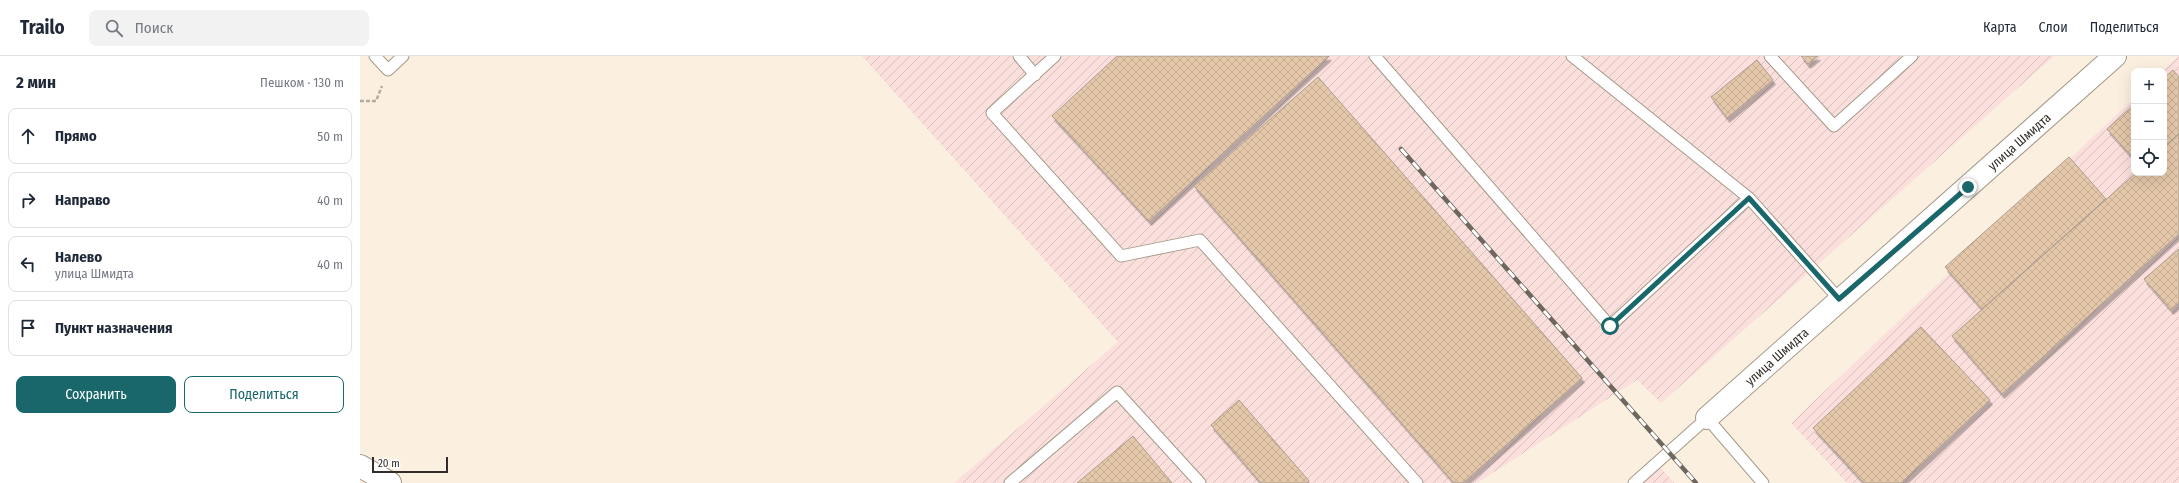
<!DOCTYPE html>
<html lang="ru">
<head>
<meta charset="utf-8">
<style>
	:root { --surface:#fff; --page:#f2f2f3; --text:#1f2937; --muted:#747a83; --line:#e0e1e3; --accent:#19676a }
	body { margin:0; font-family:"Fira Sans Condensed",sans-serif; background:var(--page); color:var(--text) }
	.controls { position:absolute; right:12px; top:12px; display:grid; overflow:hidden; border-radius:8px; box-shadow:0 4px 16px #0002 }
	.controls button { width:36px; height:36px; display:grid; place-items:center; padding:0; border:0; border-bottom:1px solid var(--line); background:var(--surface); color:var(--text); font:20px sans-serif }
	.scale { position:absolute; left:12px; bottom:10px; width:76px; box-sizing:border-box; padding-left:4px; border:2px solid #312c27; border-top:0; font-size:11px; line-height:14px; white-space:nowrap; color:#312c27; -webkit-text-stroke:3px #fefefe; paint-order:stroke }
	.stop { position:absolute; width:12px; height:12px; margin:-9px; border:3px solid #19676a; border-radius:50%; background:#fff }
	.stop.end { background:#19676a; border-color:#fff; box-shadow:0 1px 4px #0008 }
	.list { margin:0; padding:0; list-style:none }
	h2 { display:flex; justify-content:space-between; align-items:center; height:52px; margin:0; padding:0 16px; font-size:17px }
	h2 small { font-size:13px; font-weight:400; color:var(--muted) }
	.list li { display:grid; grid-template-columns:26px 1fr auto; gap:12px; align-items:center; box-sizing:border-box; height:56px; margin:0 8px 8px; padding:0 8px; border:1px solid var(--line); border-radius:8px }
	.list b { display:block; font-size:15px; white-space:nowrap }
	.list p { margin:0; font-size:13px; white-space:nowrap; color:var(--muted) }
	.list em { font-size:13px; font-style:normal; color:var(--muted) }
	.actions { display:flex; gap:8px; padding:12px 16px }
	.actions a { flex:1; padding:9px 0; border:1px solid var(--accent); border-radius:8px; text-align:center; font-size:14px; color:var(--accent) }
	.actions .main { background:var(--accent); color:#fff }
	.icon { flex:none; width:22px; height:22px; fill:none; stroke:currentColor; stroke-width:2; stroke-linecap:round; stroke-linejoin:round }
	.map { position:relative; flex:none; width:1819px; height:427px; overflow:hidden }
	header { display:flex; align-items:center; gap:24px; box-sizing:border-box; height:56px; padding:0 20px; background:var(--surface); border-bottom:1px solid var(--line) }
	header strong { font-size:19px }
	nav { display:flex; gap:22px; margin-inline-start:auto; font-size:14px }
	.search { width:280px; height:36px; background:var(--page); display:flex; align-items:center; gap:10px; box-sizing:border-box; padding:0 14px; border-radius:8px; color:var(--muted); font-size:15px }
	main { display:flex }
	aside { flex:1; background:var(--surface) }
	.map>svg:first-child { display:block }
	.industrial { fill:url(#industrial-furrows) }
	.building { fill:url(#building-cross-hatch); stroke:#aa9e90; filter:url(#shadow) }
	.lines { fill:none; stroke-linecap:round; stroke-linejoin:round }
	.service-casing { stroke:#a4998b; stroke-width:13 }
	.minor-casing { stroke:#a4998b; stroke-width:24 }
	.path { stroke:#b5ab9f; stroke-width:2.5; stroke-dasharray:4 2; stroke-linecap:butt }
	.service { stroke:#fff; stroke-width:11 }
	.minor { stroke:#fff; stroke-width:22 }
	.rail-casing { stroke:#6e675f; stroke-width:4.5 }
	.rail { stroke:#fefefe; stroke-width:3; stroke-dasharray:9; stroke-linecap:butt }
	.route { stroke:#19676a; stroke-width:5 }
	.labels { text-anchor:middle; stroke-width:3.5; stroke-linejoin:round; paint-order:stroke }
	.street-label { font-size:13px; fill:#312c27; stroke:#fefefe }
</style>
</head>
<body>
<header>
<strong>Trailo</strong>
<div class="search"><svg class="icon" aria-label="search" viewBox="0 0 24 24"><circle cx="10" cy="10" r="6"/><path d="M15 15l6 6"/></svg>Поиск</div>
<nav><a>Карта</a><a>Слои</a><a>Поделиться</a></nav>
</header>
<main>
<aside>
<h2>2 мин<small>Пешком · 130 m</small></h2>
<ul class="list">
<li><svg class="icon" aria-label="ahead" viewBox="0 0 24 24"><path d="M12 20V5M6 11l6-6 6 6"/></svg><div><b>Прямо</b></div><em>50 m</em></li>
<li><svg class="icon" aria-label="right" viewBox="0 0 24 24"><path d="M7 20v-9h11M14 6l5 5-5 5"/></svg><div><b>Направо</b></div><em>40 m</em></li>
<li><svg class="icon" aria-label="left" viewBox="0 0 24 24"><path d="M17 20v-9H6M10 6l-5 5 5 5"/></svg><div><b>Налево</b><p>улица Шмидта</p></div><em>40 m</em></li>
<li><svg class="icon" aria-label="arrive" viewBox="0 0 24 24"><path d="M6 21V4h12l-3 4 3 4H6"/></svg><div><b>Пункт назначения</b></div></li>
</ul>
<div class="actions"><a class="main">Сохранить</a><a>Поделиться</a></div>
</aside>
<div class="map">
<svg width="1819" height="427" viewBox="0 0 1819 427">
	<defs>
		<pattern id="industrial-furrows" width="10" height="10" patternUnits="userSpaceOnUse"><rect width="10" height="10" fill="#fadfdd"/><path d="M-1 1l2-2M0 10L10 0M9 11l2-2" fill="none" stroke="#d7c0be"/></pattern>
		<pattern id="building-cross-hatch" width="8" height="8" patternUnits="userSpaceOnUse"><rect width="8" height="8" fill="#e5c8aa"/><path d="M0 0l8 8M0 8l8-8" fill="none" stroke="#c5ac92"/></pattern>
		<filter id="shadow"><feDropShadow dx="2.5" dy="4.5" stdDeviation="0" flood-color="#0004"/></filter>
	</defs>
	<rect width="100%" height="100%" fill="#fbefdf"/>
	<!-- industrial -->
	<path class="industrial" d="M502,0H1694L1301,347L1277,324L1117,427H594L758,286Z
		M1819,0V427H1487L1431,367L1774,42V117H1804V15H1802Z
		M1300,411L1314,427H1278Z"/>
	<!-- building -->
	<path class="building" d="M757,0H969L789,165L692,60Z
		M1441,0H1458L1448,8Z
		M1397,4L1413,24L1367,62L1351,41Z
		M1813,14L1819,21V78L1804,91V22Z
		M958,21L1222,322L1103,427H1094L834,130Z
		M1774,49V103L1747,73Z
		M1819,78V178L1642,338L1592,280L1776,117H1804V92Z
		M1709,101L1746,143L1622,253L1585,211Z
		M1819,193V247L1811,254L1784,223Z
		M1561,271L1630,344L1541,427H1504L1453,372Z
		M879,344L949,425L947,427H901L851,369Z
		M773,380L812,427H717Z"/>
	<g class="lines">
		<!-- service casing -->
		<g class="service-casing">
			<path id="service" d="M15,0L28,14L43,0
				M659,0L675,19
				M695,0L632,57L761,200L840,184L1057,427
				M1015,0L1250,270L1389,142
				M1212,0L1389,142L1479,243
				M1410,0L1474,70L1552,0
				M650,427L757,336L840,427
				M1274,427L1347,362L1403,427"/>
		</g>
		<!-- minor casing -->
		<g class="minor-casing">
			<g id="minor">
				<path id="s1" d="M1347,362L1755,0"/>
				<path d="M0,410L30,427"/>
			</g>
		</g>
		<!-- path -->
		<path class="path" d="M0,45H16L22,30"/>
		<!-- service -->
		<use href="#service" class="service"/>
		<!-- minor -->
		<use href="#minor" class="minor"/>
		<!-- rail casing -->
		<g class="rail-casing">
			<path id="rail" d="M1041,93L1336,427"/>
		</g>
		<!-- rail -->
		<use href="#rail" class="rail"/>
	</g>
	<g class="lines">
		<!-- route -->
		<path class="route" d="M1250,270L1389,142L1479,243L1608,131"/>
	</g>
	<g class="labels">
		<!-- street labels -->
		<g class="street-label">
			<text dy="5" stroke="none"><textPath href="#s1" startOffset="417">улица Шмидта</textPath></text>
			<text dy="5" stroke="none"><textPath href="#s1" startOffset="93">улица Шмидта</textPath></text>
		</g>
	</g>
</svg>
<div class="controls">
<button>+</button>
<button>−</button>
<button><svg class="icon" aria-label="locate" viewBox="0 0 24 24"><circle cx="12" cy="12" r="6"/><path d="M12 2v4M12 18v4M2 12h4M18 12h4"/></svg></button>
</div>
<div class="scale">20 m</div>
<div class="stop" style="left:1250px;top:270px"></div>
<div class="stop end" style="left:1608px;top:131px"></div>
</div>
</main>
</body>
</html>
